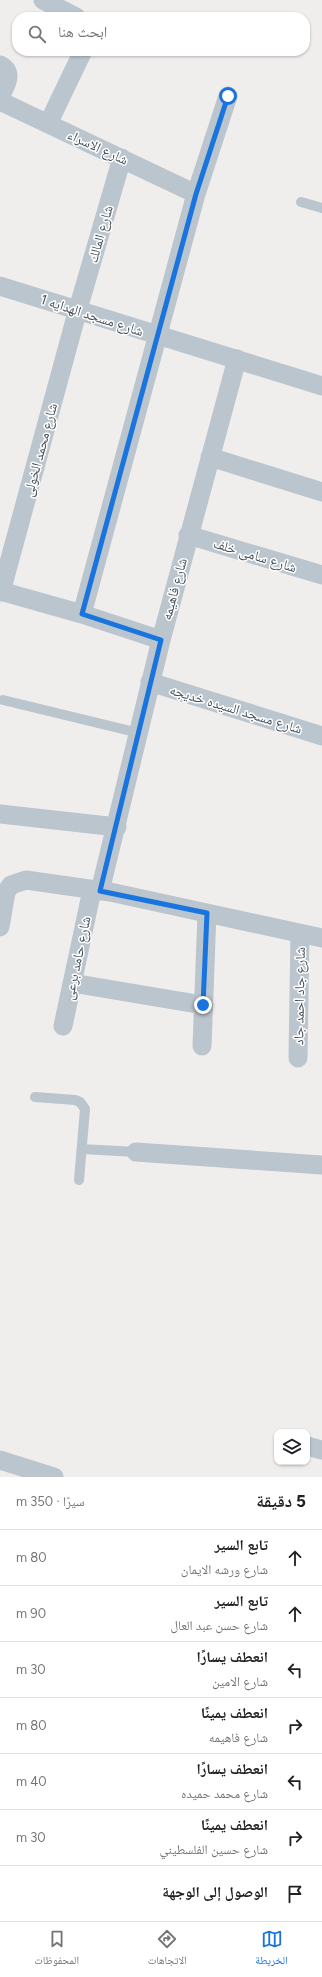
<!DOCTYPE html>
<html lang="ar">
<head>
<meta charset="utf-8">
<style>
	:root { --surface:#fff; --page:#f6f6f6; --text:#202124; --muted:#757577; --line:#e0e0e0; --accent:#1974de }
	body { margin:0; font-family:Figtree,"Noto Naskh Arabic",sans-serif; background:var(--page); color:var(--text); direction:rtl }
	.controls { position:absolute; right:12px; bottom:12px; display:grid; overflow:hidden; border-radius:8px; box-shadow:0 1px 3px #0004 }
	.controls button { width:36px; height:36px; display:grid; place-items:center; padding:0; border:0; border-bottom:1px solid var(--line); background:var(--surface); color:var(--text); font:20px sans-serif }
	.stop { position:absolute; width:12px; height:12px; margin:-9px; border:3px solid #1974de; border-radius:50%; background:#fff }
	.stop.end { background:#1974de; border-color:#fff; box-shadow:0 1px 4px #0008 }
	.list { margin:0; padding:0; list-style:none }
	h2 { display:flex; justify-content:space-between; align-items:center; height:52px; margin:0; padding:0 16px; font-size:17px }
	h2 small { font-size:13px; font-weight:400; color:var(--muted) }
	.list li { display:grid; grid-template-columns:26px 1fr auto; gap:12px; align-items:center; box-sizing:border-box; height:56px; padding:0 16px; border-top:1px solid var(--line) }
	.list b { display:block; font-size:15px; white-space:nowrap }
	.list p { margin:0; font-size:13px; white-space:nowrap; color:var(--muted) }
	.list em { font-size:13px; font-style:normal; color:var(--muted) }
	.icon { flex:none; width:22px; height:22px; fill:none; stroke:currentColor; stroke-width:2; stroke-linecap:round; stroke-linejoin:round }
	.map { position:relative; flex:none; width:322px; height:1477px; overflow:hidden; direction:ltr }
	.search { position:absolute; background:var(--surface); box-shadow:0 1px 3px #0004; left:12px; right:12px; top:12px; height:44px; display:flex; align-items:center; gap:10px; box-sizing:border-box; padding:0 14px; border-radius:16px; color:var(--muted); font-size:15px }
	.sheet { height:444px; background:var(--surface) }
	nav { display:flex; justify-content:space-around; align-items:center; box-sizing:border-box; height:56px; border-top:1px solid var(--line); background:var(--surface); font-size:11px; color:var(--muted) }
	nav a { display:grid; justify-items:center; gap:2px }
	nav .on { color:var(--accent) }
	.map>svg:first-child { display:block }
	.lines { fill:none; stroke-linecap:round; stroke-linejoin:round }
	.lane { stroke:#bbc5cd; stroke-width:10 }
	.street { stroke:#bbc5cd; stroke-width:19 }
	.route { stroke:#1974de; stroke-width:5 }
	.labels { text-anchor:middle; stroke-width:3; stroke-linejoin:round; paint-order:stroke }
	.street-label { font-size:14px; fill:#46515b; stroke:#fff }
</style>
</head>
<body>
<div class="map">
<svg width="322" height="1477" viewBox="0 0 322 1477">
	<rect width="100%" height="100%" fill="#f0eded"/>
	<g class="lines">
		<!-- lane -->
		<path class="lane" d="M301,202L322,208
			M3,700L139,733
			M35,1097L75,1100L80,1102L85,1109L79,1180
			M82,1149L136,1152"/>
		<!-- street -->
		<path class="street" d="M43,0L76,17
			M0,65C15,73 5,87 0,97
			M0,101L196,194
			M48,124L83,51
			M0,286L322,386
			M210,457L322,492
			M188,535L322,575
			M0,591L82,614L161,640
			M1,592L78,309L122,158
			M82,614L196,194L228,96
			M150,682L322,736
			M0,814L117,827
			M100,891L161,640L237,359
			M0,927L6,892L11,885L26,880L110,892L322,938
			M72,983L203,1005
			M63,1026L92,890
			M202,1046L207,913
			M298,1058L300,933
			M136,1152L322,1165
			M307,1446L322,1450
			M0,1460L54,1477"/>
	</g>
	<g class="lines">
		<!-- route -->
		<path class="route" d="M203,1005L207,913L100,891L161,640L82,614L196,194L228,96"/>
	</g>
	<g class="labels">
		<!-- street labels -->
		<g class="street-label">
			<text transform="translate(98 147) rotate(25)" y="5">شارع الاسراء</text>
			<text transform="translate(100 234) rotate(-74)" y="5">شارع المالك</text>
			<text transform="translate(92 315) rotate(18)" y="5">شارع مسجد الهدايه 1</text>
			<text transform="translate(40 450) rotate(-75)" y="5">شارع محمد الخولى</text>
			<text transform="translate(255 555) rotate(17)" y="5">شارع سامى خلف</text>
			<text transform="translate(174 589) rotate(-75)" y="5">شارع فاهيمه</text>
			<text transform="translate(236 709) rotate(17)" y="5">شارع مسجد السيده خديجه</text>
			<text transform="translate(77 958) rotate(-78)" y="5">شارع حامد برعى</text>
			<text transform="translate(299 996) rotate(-89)" y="5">شارع جاد احمد جاد</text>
		</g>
	</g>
</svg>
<div class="controls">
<button><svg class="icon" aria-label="layers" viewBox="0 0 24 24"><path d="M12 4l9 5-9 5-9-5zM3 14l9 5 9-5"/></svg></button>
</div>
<div class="stop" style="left:228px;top:96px"></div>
<div class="stop end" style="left:203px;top:1005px"></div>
<div class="search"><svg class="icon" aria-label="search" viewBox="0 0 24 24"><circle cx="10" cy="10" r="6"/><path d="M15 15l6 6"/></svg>ابحث هنا</div>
</div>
<section class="sheet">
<h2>5 دقيقة<small>سيرًا · 350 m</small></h2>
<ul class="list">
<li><svg class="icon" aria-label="ahead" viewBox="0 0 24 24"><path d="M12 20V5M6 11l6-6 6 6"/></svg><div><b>تابع السير</b><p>شارع ورشه الايمان</p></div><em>80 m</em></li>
<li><svg class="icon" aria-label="ahead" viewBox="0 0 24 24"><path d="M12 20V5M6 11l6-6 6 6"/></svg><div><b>تابع السير</b><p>شارع حسن عبد العال</p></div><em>90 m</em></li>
<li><svg class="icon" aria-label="left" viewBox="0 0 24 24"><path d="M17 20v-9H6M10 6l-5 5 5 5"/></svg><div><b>انعطف يسارًا</b><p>شارع الامين</p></div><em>30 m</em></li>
<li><svg class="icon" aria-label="right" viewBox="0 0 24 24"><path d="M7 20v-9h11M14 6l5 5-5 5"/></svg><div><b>انعطف يمينًا</b><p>شارع فاهيمه</p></div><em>80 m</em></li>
<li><svg class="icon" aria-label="left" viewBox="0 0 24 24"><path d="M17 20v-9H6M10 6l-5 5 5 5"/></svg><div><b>انعطف يسارًا</b><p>شارع محمد حميده</p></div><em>40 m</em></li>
<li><svg class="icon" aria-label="right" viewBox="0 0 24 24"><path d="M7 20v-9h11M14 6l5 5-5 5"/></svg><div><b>انعطف يمينًا</b><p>شارع حسين الفلسطيني</p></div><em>30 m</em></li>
<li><svg class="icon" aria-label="arrive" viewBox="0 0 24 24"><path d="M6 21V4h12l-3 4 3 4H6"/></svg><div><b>الوصول إلى الوجهة</b></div></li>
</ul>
</section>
<nav>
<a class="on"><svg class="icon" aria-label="map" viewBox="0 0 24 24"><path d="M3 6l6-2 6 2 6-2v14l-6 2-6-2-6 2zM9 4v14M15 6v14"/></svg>الخريطة</a>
<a><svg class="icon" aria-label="directions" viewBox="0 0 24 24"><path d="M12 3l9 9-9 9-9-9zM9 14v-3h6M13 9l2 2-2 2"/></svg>الاتجاهات</a>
<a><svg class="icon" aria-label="saved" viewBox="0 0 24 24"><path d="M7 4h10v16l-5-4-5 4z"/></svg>المحفوظات</a>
</nav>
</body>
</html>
